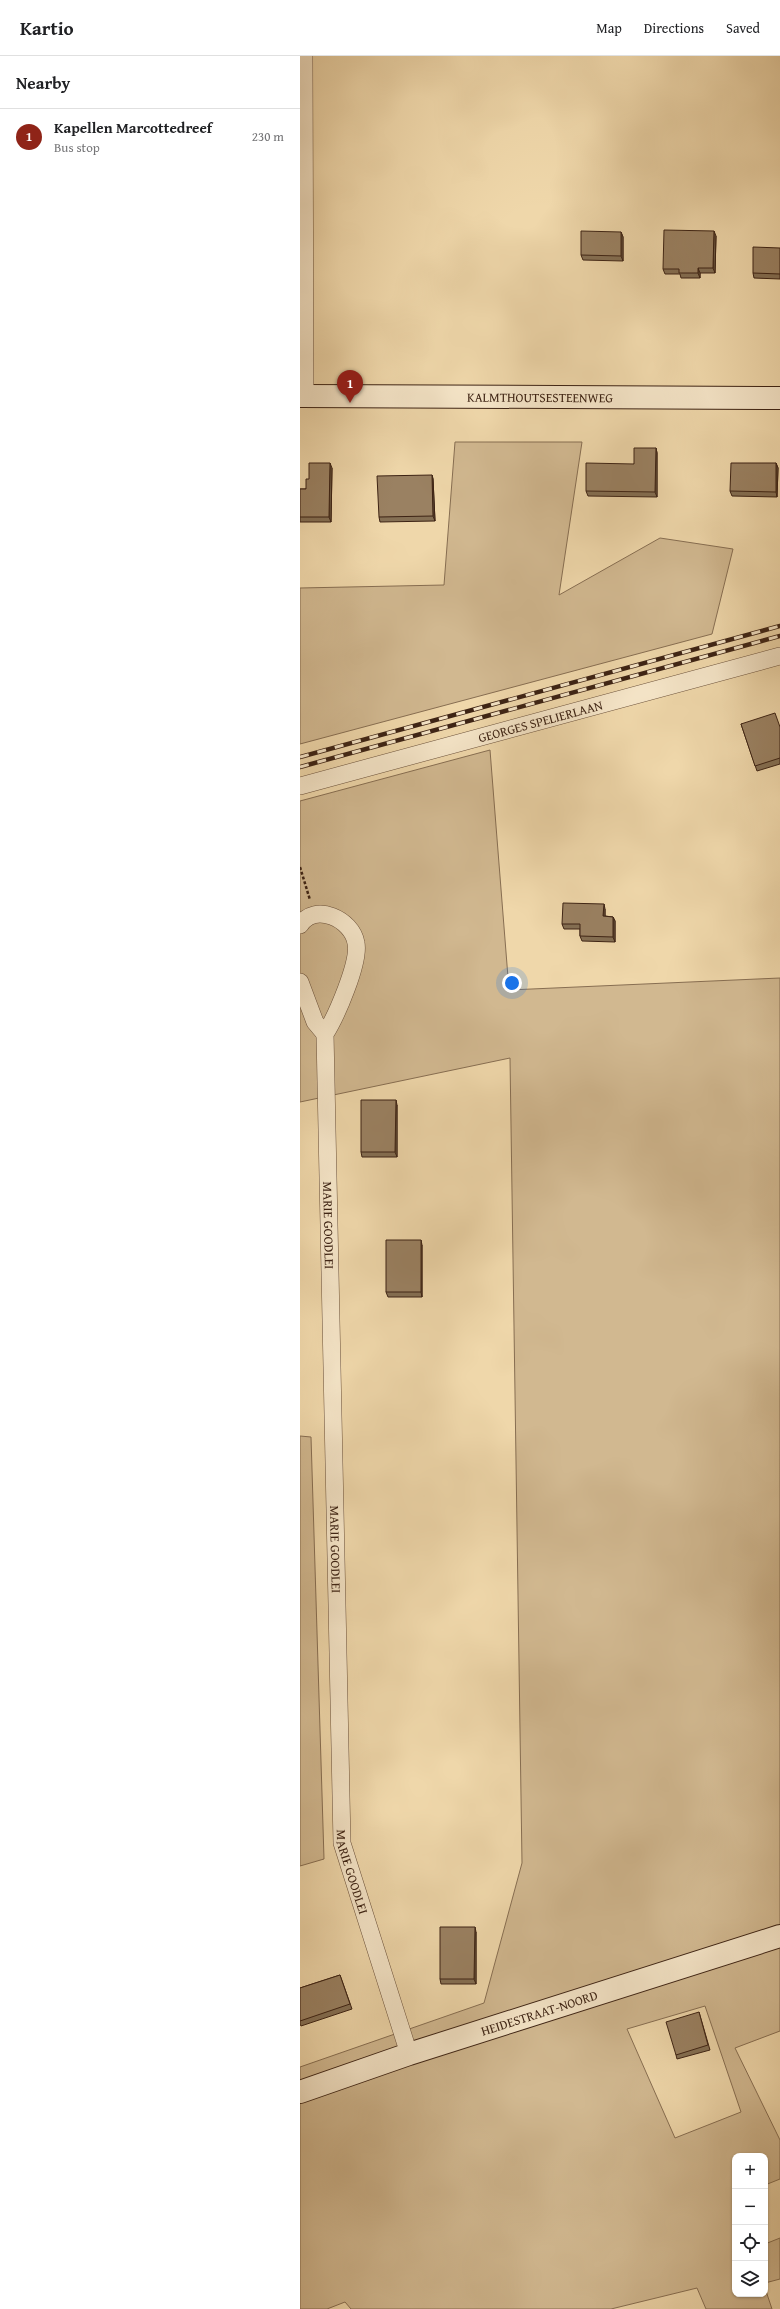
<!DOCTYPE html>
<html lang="en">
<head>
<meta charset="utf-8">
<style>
	:root { --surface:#fff; --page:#f6f6f6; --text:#202124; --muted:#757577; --line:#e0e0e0; --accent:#8f2418 }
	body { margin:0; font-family:"Gentium Book Plus",serif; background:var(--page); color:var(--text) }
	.controls { position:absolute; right:12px; bottom:12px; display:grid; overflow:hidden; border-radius:8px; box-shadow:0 1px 3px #0004 }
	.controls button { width:36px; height:36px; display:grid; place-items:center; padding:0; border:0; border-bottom:1px solid var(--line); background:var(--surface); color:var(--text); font:20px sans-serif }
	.you { position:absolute; left:212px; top:927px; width:14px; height:14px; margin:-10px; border:3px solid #fff; border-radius:50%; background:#1a73e8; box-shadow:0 0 0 6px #1a73e833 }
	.badge { display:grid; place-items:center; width:26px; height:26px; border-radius:50%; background:var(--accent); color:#fff; font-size:13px; font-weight:700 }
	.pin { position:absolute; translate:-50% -33px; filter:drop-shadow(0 1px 2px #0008) }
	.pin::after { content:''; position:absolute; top:21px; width:14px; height:12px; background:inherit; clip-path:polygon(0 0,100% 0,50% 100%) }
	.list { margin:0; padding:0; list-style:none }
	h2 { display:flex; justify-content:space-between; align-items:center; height:52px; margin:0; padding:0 16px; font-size:17px }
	h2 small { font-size:13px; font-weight:400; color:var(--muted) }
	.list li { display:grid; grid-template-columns:26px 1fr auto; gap:12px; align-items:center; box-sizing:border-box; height:56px; padding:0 16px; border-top:1px solid var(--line) }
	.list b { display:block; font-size:15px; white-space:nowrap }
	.list p { margin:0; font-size:13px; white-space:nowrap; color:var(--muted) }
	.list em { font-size:13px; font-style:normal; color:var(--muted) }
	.icon { flex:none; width:22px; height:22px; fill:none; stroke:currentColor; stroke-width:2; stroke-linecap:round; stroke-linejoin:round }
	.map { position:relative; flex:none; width:480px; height:2253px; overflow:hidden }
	header { display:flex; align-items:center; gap:24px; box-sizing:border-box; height:56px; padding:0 20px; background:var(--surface); border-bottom:1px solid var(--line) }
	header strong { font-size:19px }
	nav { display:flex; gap:22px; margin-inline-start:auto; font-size:14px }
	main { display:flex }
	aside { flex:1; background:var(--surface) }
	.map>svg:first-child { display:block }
	.green { fill:#d1b890; stroke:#876e52; fill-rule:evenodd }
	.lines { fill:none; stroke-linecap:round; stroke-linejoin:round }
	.street-casing { stroke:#6a503a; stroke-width:18 }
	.secondary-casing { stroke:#3d2314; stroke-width:24 }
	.path { stroke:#3d2314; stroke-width:2.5; stroke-dasharray:3 2; stroke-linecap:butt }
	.street { stroke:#f5e5c8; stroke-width:17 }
	.secondary { stroke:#f5e5c8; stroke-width:22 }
	.rail-casing { stroke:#3d2314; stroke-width:4.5 }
	.rail { stroke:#f5e5c8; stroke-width:3; stroke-dasharray:9; stroke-linecap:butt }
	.wall { fill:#846f54; stroke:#3d2314 }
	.shaded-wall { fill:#6c5a45; stroke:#3d2314 }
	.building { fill:#9a8162; stroke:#3d2314 }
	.labels { text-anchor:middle; stroke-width:4; stroke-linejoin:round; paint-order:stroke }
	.street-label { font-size:13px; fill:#3d2314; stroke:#f5e5c8 }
</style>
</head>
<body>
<header>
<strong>Kartio</strong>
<nav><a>Map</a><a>Directions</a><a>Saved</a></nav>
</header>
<main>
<aside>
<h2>Nearby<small></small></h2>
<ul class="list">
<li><span class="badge">1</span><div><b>Kapellen Marcottedreef</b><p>Bus stop</p></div><em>230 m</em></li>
</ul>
</aside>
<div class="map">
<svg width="480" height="2253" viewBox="0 0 480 2253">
	<rect width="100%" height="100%" fill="#efd7aa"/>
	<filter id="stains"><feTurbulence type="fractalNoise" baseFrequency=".005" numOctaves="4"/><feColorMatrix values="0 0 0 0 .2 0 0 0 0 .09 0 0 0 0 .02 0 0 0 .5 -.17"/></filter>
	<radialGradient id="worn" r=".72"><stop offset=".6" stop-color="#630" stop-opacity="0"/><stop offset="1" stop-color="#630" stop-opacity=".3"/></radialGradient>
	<!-- green -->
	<path class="green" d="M155,386H282L259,539L360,482L433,493L412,578L0,688V532L144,529Z
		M190,694L209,934L480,922V1975L435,1992L480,2084V2123L465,2129V2100H435V2238H465V2232L472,2253H406L397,2232L311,2253H51L45,2246L27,2253H0V2011L184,1947L222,1807L210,1002L0,1046V745ZM405,1950L441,2056L375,2082L327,1973Z
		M0,1380L11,1381L24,1803L0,1810Z
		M480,2182V2223L465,2227V2188Z"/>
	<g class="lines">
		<!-- street casing -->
		<g class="street-casing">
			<g id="street">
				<path d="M4,0L5,340"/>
				<path id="s1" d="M0,730L480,600"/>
				<path id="s2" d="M0,869C15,846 52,863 56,887C60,906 36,961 25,978L42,1787L109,1998"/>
				<path d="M0,926L15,966L25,978"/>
			</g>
		</g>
		<!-- secondary casing -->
		<g class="secondary-casing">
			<g id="secondary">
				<path id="s3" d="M0,340L480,342"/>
				<path id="s4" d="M0,2036L109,1998L480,1880"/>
			</g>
		</g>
		<!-- path -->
		<path class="path" d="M0,811L10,844"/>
		<!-- street -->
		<use href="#street" class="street"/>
		<!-- secondary -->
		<use href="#secondary" class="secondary"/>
		<!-- rail casing -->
		<g class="rail-casing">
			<path id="rail" d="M0,701L480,570
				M0,711L480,580"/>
		</g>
		<!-- rail -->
		<use href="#rail" class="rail"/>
	</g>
	<!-- wall -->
	<path class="wall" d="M321,176L323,181V205L283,204L281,199Z
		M416,180L415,217H400V222H381L380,218H365L363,213Z
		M480,192V223L454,222L453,217Z
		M356,392L357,397V441L288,440L286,435L334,408Z
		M476,407L478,412L477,441L432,440L430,435Z
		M32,412L31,466H0V433H6L9,423Z
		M132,419L133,423L135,465L80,466L79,461Z
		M441,668L480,671V708L457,715Z
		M305,853V860L313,861L315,865V886L282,885L280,880V873H264L262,868Z
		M97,1049V1101H62L61,1096Z
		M122,1189V1241H88L86,1236Z
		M176,1876V1928H141L140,1923Z
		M40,1919L52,1953L1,1970L0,1968V1932Z
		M399,1956L410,1994L377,2003L376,1999Z"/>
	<!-- shaded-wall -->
	<path class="shaded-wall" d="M414,175L416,180L415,217L413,212Z
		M321,176L323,181V205L321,200Z
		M398,212L400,217V222L398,217Z
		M356,392L357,397V441L355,436Z
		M30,407L32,412L31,466L29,461Z
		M476,407L478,412L477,441L476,436Z
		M132,419L133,423L135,465L133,460Z
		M304,848L305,853V865L303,860Z
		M313,861L315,865V886L313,881Z
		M96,1044L97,1049V1101L95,1096Z
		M121,1184L122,1189V1241L121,1236Z
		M175,1871L176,1876V1928L174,1923Z"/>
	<!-- building -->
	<path class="building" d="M364,174L414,175L413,212H398V217H379V213H363Z
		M281,175L321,176V200L281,199Z
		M453,191L480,192V218L453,217Z
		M334,392H356L355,436L286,435V407L334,408Z
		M9,407H30L29,461H0V433H6V423H9Z
		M431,407H476V436L430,435Z
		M132,419L133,460L79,461L77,420Z
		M475,657L480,671V702L455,710L441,668Z
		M263,847L304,848L303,860L313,861V881L280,880V868H262Z
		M61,1044H96L95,1096H61Z
		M86,1184H121V1236H86Z
		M140,1871H175L174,1923H140Z
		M40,1919L50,1948L0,1965V1932Z
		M399,1956L408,1989L376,1999L366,1966Z"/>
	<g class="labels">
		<!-- street labels -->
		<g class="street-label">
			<text dy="5" stroke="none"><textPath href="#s3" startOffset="240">KALMTHOUTSESTEENWEG</textPath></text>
			<text dy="5" stroke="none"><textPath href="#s1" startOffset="249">GEORGES SPELIERLAAN</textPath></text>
			<text dy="5" stroke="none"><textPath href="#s2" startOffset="362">MARIE GOODLEI</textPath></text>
			<text dy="5" stroke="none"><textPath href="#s2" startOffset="686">MARIE GOODLEI</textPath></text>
			<text dy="5" stroke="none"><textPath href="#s2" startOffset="1010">MARIE GOODLEI</textPath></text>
			<text dy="5" stroke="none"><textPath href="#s4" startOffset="252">HEIDESTRAAT-NOORD</textPath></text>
		</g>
	</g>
	<rect width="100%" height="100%" filter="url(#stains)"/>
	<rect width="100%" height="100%" fill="url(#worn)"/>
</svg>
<div class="controls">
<button>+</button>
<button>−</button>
<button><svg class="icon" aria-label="locate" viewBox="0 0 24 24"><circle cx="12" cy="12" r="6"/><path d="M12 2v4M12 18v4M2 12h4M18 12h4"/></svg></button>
<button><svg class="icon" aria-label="layers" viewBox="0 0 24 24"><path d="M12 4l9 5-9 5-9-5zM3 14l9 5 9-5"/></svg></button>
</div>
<div class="you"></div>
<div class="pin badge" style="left:50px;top:347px">1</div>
</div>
</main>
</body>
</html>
